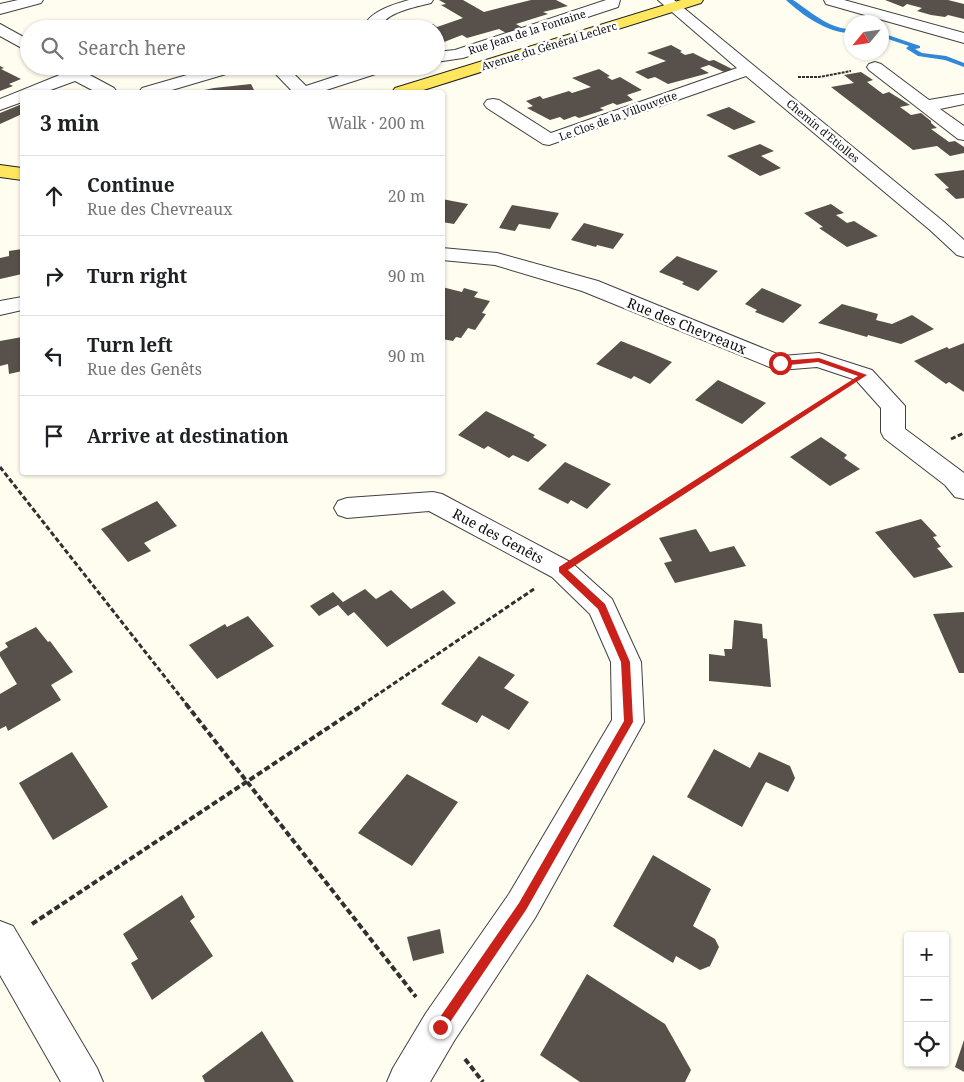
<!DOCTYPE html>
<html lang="en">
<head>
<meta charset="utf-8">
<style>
	:root { --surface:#fff; --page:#f2f2f2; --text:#202124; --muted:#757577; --line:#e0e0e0 }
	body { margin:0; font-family:"Noto Serif",serif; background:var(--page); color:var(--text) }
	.controls { position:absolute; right:15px; bottom:15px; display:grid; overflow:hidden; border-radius:5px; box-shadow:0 1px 4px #0004 }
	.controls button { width:45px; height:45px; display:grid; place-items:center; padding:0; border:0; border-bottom:1px solid var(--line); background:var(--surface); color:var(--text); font:25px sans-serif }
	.compass { position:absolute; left:844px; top:15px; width:45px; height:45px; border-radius:50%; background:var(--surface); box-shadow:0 1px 4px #0004; rotate:241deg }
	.stop { position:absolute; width:15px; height:15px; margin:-11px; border:4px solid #ca211b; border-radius:50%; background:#fff }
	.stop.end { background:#ca211b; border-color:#fff; box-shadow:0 1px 5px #0008 }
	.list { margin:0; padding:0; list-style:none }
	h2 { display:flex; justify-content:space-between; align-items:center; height:65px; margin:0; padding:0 20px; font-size:21px }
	h2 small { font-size:16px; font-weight:400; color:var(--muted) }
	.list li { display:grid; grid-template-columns:32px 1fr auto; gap:15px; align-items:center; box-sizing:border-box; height:80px; padding:0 20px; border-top:1px solid var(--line) }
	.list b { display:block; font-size:19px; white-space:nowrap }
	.list p { margin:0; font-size:16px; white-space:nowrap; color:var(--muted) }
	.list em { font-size:16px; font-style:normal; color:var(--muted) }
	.icon { flex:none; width:28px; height:28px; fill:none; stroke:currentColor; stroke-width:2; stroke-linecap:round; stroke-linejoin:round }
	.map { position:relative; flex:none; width:964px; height:1082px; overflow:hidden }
	.search { position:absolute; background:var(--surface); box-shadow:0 1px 4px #0004; left:20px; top:20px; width:425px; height:55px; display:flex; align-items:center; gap:12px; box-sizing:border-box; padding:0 18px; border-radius:28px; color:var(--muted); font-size:19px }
	.panel { position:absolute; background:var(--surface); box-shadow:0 1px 4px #0004; left:20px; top:90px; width:425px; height:385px; border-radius:5px }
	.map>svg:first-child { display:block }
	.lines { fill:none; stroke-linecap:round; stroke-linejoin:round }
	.stream { fill:#3187d8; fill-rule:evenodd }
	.building { fill:#58504a }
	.minor-casing { stroke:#414141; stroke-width:2 }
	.major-casing { stroke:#1f1f1f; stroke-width:2 }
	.path-far3 { stroke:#303030; stroke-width:2; stroke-dasharray:3 1; stroke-linecap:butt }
	.path-far2 { stroke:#303030; stroke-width:2.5; stroke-dasharray:4 2; stroke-linecap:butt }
	.path-far1 { stroke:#303030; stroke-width:3; stroke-dasharray:5 2.5; stroke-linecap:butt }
	.path { stroke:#303030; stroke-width:4; stroke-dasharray:6 3; stroke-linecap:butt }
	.minor { fill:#fff; fill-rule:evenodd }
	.major { fill:#ffe65f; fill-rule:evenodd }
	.route { fill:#ca211b }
	.labels { text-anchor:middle; stroke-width:5; stroke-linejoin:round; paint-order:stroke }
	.far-street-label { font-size:11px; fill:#0e0e0e; stroke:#fff }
	.street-label { font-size:14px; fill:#0e0e0e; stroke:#fff }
</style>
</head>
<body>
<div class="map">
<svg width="964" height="1082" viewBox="0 0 964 1082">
	<rect width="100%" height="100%" fill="#fffdef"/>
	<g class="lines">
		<!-- stream -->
		<path class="stream" d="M786,0H793C810,11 830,30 852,29V33C829,34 802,15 786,0Z
			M882,33L920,46V48L915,49L922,53L946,56L964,63V67L945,60L918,56L907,49L906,48L909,46L882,37Z"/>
	</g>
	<!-- building -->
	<path class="building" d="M439,0H463L484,12L531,0H556L568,6L543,12L548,14L516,24L525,29L508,34L499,29L467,38L462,35L439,44L436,42V29L419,28L433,24L437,27L463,18L441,5L446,4Z
		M885,0H948L964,4V19L948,15L945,17L931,15L917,11L922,8L907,4L903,7Z
		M671,45L682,51L680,52L685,55L693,53L709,61L714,60L732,69L724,72L709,65L700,68L709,73L668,84L655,77L648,79L635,72L666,61L647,53Z
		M0,66L4,68L1,69L21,79L9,84L13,86L0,91Z
		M599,69L610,76L607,77L612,80L620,77L642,90L627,95L633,100L617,105L613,103L600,108L604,110L579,118L575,116L564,120L560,117L550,120L527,108L533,106L526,101L540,96L543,99L569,91L572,93L591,87L572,78Z
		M861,72L873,80L867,82L883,94L889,92L910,105L900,107L911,115L921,113L931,121V123L937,128L931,129L949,142L955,141L964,147V153L950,156L937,146L913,150L831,87L854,83L844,75Z
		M251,84L255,92H195L214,88Z
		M22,104V114L0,124V113Z
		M729,107L756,122L734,130L706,115Z
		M760,144L774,151L761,156L781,168L760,176L727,156Z
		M964,170V198L956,199L945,189L949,188L934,174Z
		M442,199L468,204L454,224L442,222Z
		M831,204L844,213L836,215L847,223L854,221L878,236L847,247L819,228L823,227L804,213Z
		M512,205L559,213L550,229L519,224L515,231L499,228Z
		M584,223L624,234L613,249L597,245L596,247L571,240Z
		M22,249V274L0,279V258L9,256V251Z
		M677,256L693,262L718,271L698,291L682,284L684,282L659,272Z
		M442,287L462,292L464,288L478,292L474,297L490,301L482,313L486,314L475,330L468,328L461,338L456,337L453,341L442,339Z
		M762,288L802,305L783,323L755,312L757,310L745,304Z
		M842,304L878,314L876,320L892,324L912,315L934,329L901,344L868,335L867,337L818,323Z
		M22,337V371L9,374L8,364L0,366V341Z
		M621,341L651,353L672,362L650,384L634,376L631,379L596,364Z
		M964,343V392L949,382L946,384L914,361L947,347L949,349Z
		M718,380L766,403L742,424L695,400Z
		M486,411L535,435L533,437L547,445L528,462L513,455L509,458L488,446L484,449L458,435Z
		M821,437L847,455L844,458L860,469L830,486L790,457Z
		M565,462L611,484L587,509L571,500L568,504L538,489Z
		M157,501L177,526L144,543L151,551L128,562L101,529Z
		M921,519L937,536L933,537L941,547L937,548L953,567L914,578L875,532Z
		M696,529L710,552L734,546L746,566L675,583L664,563L672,561L659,538Z
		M365,589L376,599L391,590L411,609L443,590L456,603L387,647L354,612L348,616L338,605L319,616L310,606L333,592L343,602Z
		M964,612V673H959L933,614Z
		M248,616L274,646L217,679L189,645L225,624L227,627Z
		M734,620L762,624L763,638L767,639L771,687L709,681V654L725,656L724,649H732Z
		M36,627L48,642L50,641L73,672L51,685L61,700L8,731L6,726L0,729V694L17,684L0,656V652L8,647L5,643Z
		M479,656L515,675L504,688L529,702L509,730L482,715L477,723L441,704Z
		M714,749L750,768L759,752L790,766L795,778L788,792L766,782L742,827L687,797Z
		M72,752L108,807L53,840L19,783Z
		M407,774L458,802L412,866L358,833Z
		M653,855L711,889L693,926L715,939L719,947L710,966L700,970L676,956L673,963L613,926Z
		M182,895L195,917L190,921L213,956L152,1000L131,963L138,959L123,934Z
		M440,929L444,953L413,961L407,937Z
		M587,974L665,1024L691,1070L685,1082H580L540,1055Z
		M262,1031L294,1082H205L202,1076Z
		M964,1040V1072L955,1067Z"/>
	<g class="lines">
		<!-- minor casing -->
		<g class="minor-casing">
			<path id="minor" d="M18,0H43L41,3L0,14V4Z
				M409,0H433L431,3C416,7 384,12 380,29H364C366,12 395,4 409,0Z
				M606,0H620L618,7L463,58L436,62V52L455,50Z
				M658,0H674L944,222L964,240V257L957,255L930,230L746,76L549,145L543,144L487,108L484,104L487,100L493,99L499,100L551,133L737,68Z
				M824,0H844L964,33V43L826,4Z
				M0,24L29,40V52L0,36Z
				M875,62L881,64L929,100L964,94V104L940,109L964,126V140L958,139L869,70L867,67L869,64Z
				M52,66H73L114,88L117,92H96L75,81L45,92H22V102L0,110V99L62,74Z
				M218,66H245L243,69L165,92H139L142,88Z
				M268,66H286L306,86L367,66H393L391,69L320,92H293Z
				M442,248L497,253L598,281L782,356L819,353L872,370L905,406V429L964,473V499L955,497L945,485L884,438L881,432V408L856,380L817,367L780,370L772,368L582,291L495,265L442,260Z
				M22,297V310L0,315V301Z
				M433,492L442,494L572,563L612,599L641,662L644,722L535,918L454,1041L430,1082H387L393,1068L426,1013L509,894L612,720L611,662L590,614L552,577L429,511L347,518L338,515L334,508L338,501L347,498Z
				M0,921L13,926L97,1068L103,1082H61L0,975Z"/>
		</g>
		<!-- major casing -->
		<g class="major-casing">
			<path id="major" d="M681,0H703L701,3L417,92H392L395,88Z
				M0,165L22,168V180L0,177Z"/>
		</g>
		<!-- path-far3 -->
		<path class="path-far3" d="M798,77H819L851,71"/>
		<!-- path-far2 -->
		<path class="path-far2" d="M809,410L836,393"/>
		<!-- path-far1 -->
		<path class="path-far1" d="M951,439L964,433
			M0,467L187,705
			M589,552L811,409
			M362,705L534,589"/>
		<!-- path -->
		<path class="path" d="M186,704L416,997
			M32,924L364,704
			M465,1059L483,1082"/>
		<!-- minor -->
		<use href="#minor" class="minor"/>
		<!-- major -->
		<use href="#major" class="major"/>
	</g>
	<!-- route -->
	<path class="route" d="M819,358L867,375L568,570L605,604L630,662L633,722L526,910L444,1031L440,1032L436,1031L434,1027L436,1023L519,903L624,721L621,662L598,609L559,572V567L858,376L818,362L780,366L776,363L780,361Z"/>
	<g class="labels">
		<!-- far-street labels -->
		<g class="far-street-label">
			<text transform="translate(527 32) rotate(-18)" y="4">Rue Jean de la Fontaine</text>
			<text transform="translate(549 46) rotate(-17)" y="4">Avenue du Général Leclerc</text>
			<text transform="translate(618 116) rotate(-20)" y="4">Le Clos de la Villouvette</text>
			<text transform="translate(823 131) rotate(40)" y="4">Chemin d'Etiolles</text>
		</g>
		<!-- street labels -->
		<g class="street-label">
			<text transform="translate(687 326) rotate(22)" y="5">Rue des Chevreaux</text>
			<text transform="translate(498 536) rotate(28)" y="5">Rue des Genêts</text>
		</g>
	</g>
</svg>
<div class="controls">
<button>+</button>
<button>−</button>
<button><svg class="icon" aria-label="locate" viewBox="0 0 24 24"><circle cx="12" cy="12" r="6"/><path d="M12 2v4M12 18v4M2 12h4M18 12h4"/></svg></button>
</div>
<svg class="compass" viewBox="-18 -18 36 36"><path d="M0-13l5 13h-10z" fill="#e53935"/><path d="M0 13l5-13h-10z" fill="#757577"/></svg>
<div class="stop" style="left:780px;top:363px"></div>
<div class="stop end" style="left:440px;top:1027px"></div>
<div class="search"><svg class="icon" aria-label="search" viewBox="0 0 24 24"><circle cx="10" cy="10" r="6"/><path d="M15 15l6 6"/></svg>Search here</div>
<section class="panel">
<h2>3 min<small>Walk · 200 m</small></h2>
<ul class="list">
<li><svg class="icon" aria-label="ahead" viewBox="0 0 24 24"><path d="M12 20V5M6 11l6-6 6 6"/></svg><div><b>Continue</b><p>Rue des Chevreaux</p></div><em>20 m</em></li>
<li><svg class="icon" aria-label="right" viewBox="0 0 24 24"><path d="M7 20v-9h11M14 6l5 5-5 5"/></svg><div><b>Turn right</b></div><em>90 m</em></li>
<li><svg class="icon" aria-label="left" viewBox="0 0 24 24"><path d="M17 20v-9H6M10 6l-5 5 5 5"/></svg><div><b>Turn left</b><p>Rue des Genêts</p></div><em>90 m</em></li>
<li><svg class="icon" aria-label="arrive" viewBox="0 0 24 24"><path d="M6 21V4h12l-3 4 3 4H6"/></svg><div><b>Arrive at destination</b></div></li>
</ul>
</section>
</div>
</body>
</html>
